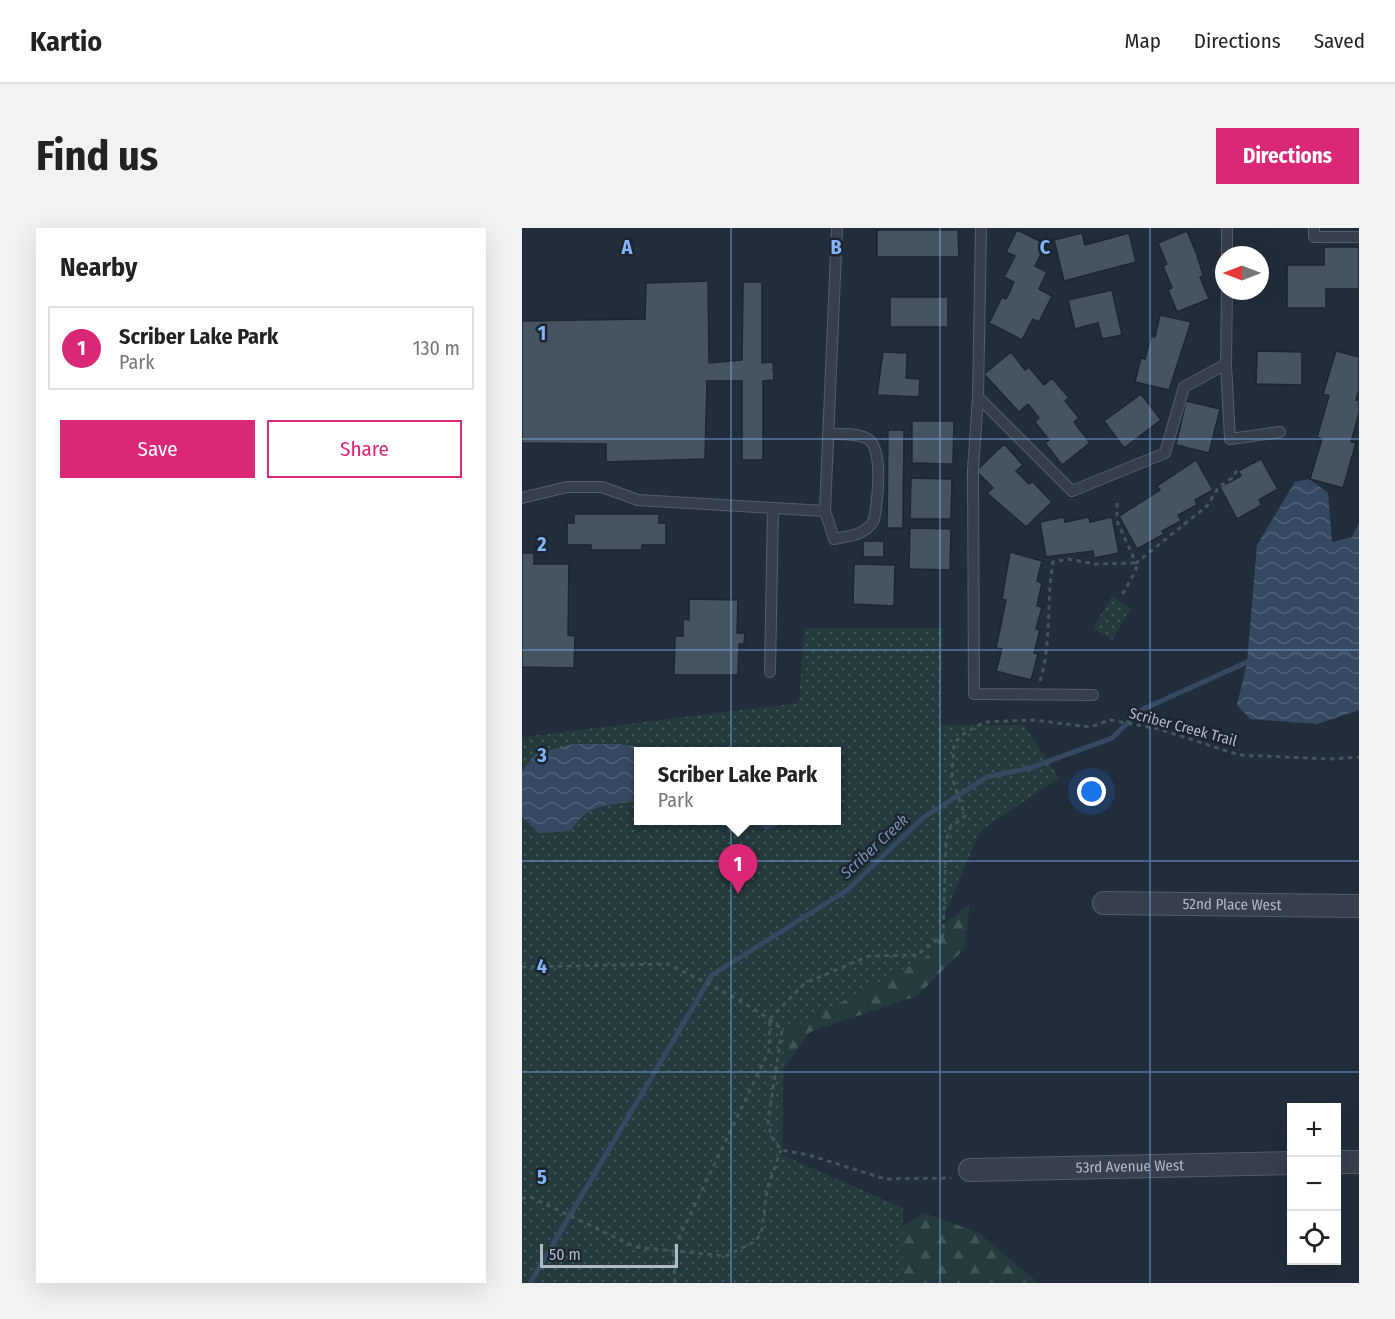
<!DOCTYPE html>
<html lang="en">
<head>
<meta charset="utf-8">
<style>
	:root { --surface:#fff; --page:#f2f2f2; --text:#222; --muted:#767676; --line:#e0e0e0; --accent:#db2777 }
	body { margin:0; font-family:"Fira Sans Condensed",sans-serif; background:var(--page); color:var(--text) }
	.controls { position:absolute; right:18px; bottom:18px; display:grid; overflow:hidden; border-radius:0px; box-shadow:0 6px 24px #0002 }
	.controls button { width:54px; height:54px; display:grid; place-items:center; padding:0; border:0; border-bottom:2px solid var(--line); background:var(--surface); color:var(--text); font:30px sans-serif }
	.compass { position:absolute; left:693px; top:18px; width:54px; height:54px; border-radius:50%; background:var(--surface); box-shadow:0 6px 24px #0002; rotate:270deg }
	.scale { position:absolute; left:18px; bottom:15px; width:138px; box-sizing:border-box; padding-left:6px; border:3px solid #b1bac7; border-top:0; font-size:16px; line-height:21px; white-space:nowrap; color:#b1bac7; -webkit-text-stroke:4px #1b2430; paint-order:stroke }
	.you { position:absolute; left:570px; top:564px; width:21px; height:21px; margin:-15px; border:4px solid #fff; border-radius:50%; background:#1a73e8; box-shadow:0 0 0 9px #1a73e833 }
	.badge { display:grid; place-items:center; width:39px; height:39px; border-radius:50%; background:var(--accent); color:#fff; font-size:20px; font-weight:700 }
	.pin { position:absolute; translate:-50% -50px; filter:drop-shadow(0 2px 3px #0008) }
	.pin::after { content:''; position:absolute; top:32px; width:21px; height:18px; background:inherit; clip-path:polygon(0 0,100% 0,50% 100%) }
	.popup { position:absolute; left:112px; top:519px; width:207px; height:78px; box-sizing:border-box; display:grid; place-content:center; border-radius:0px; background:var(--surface); filter:drop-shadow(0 2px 4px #0005); font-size:20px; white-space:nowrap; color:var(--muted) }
	.popup b { font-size:22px; color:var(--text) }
	.popup::after { content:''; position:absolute; left:50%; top:100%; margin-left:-12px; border:12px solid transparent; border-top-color:var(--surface) }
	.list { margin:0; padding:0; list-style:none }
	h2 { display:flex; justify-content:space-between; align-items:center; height:78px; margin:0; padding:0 24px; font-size:26px }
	h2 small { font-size:20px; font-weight:400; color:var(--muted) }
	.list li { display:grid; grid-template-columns:39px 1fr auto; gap:18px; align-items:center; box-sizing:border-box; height:84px; margin:0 12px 12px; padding:0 12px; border:2px solid var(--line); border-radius:0px }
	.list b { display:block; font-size:22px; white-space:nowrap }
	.list p { margin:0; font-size:20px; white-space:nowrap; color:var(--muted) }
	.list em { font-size:20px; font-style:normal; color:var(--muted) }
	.actions { display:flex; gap:12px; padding:18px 24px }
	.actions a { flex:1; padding:14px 0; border:2px solid var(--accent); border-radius:0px; text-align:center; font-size:21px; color:var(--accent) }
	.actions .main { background:var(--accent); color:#fff }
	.icon { flex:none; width:33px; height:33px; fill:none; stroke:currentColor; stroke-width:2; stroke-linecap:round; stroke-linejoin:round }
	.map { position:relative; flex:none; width:837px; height:1055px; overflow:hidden; border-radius:0px }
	header { display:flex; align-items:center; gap:36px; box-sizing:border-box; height:84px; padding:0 30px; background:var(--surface); border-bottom:2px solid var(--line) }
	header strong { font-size:28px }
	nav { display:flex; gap:33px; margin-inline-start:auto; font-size:21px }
	.intro { display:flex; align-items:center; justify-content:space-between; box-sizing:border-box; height:144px; padding:0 36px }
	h1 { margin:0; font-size:42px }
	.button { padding:15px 27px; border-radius:0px; background:var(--accent); color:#fff; font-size:21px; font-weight:700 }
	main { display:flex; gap:36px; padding:0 36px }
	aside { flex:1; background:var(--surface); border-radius:0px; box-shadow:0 6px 24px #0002 }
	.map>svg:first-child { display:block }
	.forest { fill:url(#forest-firs) }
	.park { fill:url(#park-dots); fill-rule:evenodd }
	.water { fill:url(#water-waves) }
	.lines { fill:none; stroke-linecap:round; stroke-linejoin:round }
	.stream { stroke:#354a62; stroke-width:5 }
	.building { fill:#465362; stroke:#1d2632; stroke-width:1.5 }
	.service-casing { stroke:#545d69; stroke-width:12 }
	.minor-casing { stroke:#545d69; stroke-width:24 }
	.path { stroke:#425759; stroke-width:3; stroke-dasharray:4.5 4.5; stroke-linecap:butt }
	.service { stroke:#363f4b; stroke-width:10 }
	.minor { stroke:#363f4b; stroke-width:22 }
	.grid { fill:none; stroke:#84b5f9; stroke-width:1.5; stroke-opacity:0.55 }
	.labels { text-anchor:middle; stroke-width:5; stroke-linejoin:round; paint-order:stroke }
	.street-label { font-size:15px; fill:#b1bac7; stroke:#1b2430 }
	.water-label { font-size:16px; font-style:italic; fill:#7892b0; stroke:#1b2430 }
	.grid-label { font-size:20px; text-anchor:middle; font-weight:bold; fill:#84b5f9; stroke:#1b2430; stroke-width:5; stroke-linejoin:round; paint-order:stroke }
</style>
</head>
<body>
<header>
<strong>Kartio</strong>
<nav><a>Map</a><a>Directions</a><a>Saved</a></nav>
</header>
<div class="intro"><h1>Find us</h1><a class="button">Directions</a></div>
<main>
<aside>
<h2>Nearby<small></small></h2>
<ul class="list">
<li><span class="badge">1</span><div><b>Scriber Lake Park</b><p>Park</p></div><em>130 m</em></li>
</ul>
<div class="actions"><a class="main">Save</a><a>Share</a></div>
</aside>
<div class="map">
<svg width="837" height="1055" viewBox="0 0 837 1055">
	<defs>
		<pattern id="forest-firs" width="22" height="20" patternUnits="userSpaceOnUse" patternTransform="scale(1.5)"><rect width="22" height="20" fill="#243a3c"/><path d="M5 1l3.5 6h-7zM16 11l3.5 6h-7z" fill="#415457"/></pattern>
		<pattern id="park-dots" width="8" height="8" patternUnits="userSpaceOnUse" patternTransform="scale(1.5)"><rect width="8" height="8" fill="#243a3c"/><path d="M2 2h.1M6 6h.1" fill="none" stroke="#415457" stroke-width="1.8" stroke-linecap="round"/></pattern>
		<pattern id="water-waves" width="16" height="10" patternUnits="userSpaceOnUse" patternTransform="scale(1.5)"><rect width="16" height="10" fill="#354a62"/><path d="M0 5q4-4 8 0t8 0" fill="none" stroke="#506277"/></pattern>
	</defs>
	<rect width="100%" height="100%" fill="#222d3b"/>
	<!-- forest -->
	<path class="forest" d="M448,676L442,721L395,768L288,804L231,881L306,1043L403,985L457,1005L516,1055H145L237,808L397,716Z"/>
	<!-- park -->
	<path class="park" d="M590,368L609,380L590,412L571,400Z
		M282,400H421L418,497H502L537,550L458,603L405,729L262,804L260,927L381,980V1055H0V509L277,475ZM117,524H315V592H117Z"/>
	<!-- water -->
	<path class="water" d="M787,251L806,265L810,314L830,309L837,295V482L795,496L728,491L715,477L725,435L735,317L773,254Z
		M51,516H97L128,521L130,523L117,524V573C88,577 65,575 49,603L17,605L0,589V543L13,526Z
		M234,593H265L245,602Z"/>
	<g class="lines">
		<!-- stream -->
		<path class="stream" d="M8,1055L190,747L324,663L401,590L465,549L508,540L590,510L619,482L730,432"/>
	</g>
	<!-- building -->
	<path class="building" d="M355,2H436L437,29H355Z
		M495,2L524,16L513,38L525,44L517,61L530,68L517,94L511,91L500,112L467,95L480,69L484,71L492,54L482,49L493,28L484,24Z
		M665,3L675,27L681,47L678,49L687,71L655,84L646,62L650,60L641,38L645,36L636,15Z
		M560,5L563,17L607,5L614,34L542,53L532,12Z
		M802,19H837V61H804V80H765V37H802Z
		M186,53L187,135L220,132L221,54H240V135L251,134L252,152L241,153V232H220V153H185L183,231L84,234V216L0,215V93L123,91L124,55Z
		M590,62L600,107L580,111L576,95L553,101L546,72Z
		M368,69H426V99H368Z
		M638,87L669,94L647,162L613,154L619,130L623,131L629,108L633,109Z
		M735,123L780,124V157L734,156Z
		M814,123L837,129V162L834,172H837V185L829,214L834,215L821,260L788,251L800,211L795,209L807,168L801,166Z
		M361,124L385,125L384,150L398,151L397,169L355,167Z
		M489,124L503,142L507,139L522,157L530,150L547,170L543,173L557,190L552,194L568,215L540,237L523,215L527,212L513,194L517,190L506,176L497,184L462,146Z
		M619,166L639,192L602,220L582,193Z
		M664,173L698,181L687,225L654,217Z
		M390,193H432L431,236L390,235Z
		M366,202H382L381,300H365Z
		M482,216L501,237L494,243L507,256L510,253L530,274L504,299L465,265L471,260L454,243Z
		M739,231L756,261L737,272L740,277L715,291L698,259L719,248L716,243Z
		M674,232L691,262L673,272L675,277L656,287L659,293L640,303L642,306L615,321L597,288L638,262L635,258Z
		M389,250L430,251L429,291H388Z
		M52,286H137V295H144V317H120V322H69V317H45V295H52Z
		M542,289L543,294L567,289L568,294L590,289L597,325L572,330L571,323L524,329L518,294Z
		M388,300L429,301L428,342L387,341Z
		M341,313H362V329H341Z
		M488,324L520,333L515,353L520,355L515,378L520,379L514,401L518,402L512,425L516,426L509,452L474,443L480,421L474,420L484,372L480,371Z
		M0,325H12V336H47L46,407L53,408L52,440L0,439Z
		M332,336L373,337L372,378L331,376Z
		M167,371L216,372L215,405H223L222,416H217L216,447H152L153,408H161V391L167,392Z"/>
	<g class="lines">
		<!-- service casing -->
		<g class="service-casing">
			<path id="service" d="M459,0L456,169L451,242L452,466L571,467
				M792,0V9H837
				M705,27V0
				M704,136L708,211L758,204
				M456,169L550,263L643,225L662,159L704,136L705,63
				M306,206C318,206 333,205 344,210C363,218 355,275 352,292C344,307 328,308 312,311L303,283L315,0
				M0,270L45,259H80L116,272L303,283
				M248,444L251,280"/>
		</g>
		<!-- minor casing -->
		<g class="minor-casing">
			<g id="minor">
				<path id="s1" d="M582,675L837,678"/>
				<path d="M814,934H837"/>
				<path id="s2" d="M448,942L770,935"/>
			</g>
		</g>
		<!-- path -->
		<path class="path" d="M595,275V293L614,335L685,278L696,260L710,250L716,241
			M518,453C530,414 524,374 531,334L546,331L573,336L614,335V342L599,369
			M0,739L146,736C178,752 235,778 260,802L246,893L249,908L259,922L287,927L363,951L429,950
			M248,791L283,755L347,728L395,727L421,707L424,613L428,600L443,588L430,550L432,515L443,505L462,494L512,492L568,499L588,492L637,501L717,527L809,531L837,529
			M0,971L7,968L113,1019L204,1028L234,1013L240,1002L245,961L259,922
			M153,1055L151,1022L247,823L248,791"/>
		<!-- service -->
		<use href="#service" class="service"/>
		<!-- minor -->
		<use href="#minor" class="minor"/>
	</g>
	<!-- grid -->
	<path class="grid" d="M209,0V1055M418,0V1055M628,0V1055M0,211H837M0,422H837M0,633H837M0,844H837"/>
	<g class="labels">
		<!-- street labels -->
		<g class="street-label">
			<text transform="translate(661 499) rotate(15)" y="5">Scriber Creek Trail</text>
			<text dy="5" stroke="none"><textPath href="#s1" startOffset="128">52nd Place West</textPath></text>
			<text dy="5" stroke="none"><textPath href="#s2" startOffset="160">53rd Avenue West</textPath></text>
		</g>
		<!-- water labels -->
		<g class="water-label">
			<text transform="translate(352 618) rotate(-43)" y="6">Scriber Creek</text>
		</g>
	</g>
	<g class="grid-label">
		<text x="105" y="26">A</text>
		<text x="314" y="26">B</text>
		<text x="523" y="26">C</text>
		<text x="20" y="112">1</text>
		<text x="20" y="323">2</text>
		<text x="20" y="534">3</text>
		<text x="20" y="745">4</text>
		<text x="20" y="956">5</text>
	</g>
</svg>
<div class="controls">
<button>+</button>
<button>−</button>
<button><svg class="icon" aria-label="locate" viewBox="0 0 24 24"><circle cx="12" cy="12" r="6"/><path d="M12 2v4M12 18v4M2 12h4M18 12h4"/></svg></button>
</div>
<svg class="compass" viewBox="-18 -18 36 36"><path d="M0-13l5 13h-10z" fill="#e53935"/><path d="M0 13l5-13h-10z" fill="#767676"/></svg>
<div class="scale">50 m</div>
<div class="you"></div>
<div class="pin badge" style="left:216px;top:666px">1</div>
<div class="popup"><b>Scriber Lake Park</b>Park</div>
</div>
</main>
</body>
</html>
